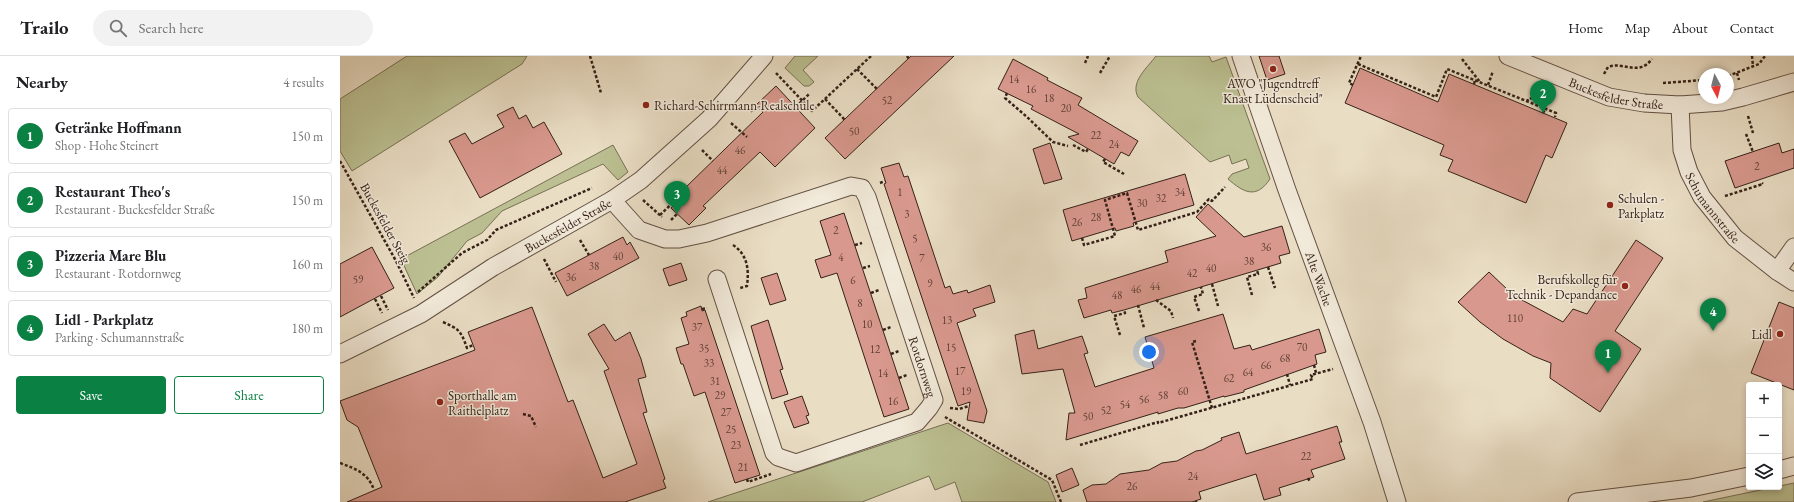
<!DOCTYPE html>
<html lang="en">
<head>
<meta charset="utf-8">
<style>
	:root { --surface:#fff; --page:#f2f2f2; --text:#202124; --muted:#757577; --line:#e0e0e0; --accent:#0b8043 }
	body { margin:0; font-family:"EB Garamond",serif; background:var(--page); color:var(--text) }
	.controls { position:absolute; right:12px; bottom:12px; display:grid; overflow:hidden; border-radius:4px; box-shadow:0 2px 6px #0003 }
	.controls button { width:36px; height:36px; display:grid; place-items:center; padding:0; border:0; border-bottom:1px solid var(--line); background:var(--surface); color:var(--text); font:20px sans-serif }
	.compass { position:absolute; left:1358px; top:12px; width:36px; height:36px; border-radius:50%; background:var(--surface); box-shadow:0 2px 6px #0003; rotate:173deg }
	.you { position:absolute; left:809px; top:296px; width:14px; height:14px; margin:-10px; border:3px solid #fff; border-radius:50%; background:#1a73e8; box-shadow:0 0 0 6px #1a73e833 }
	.badge { display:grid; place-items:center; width:26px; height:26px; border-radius:50%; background:var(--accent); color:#fff; font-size:13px; font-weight:700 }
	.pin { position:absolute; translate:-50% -33px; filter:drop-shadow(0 1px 2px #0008) }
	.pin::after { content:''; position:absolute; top:21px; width:14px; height:12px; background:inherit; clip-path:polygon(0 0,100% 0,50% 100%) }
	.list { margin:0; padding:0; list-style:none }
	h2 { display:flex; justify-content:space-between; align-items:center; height:52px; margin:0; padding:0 16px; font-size:17px }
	h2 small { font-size:13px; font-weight:400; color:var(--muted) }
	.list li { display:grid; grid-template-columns:26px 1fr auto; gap:12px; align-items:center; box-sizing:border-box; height:56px; margin:0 8px 8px; padding:0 8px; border:1px solid var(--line); border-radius:4px }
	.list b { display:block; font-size:15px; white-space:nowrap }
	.list p { margin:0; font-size:13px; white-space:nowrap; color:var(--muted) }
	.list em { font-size:13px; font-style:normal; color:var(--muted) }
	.actions { display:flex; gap:8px; padding:12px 16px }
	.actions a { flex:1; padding:9px 0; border:1px solid var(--accent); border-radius:4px; text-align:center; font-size:14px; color:var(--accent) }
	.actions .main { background:var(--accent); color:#fff }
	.icon { flex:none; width:22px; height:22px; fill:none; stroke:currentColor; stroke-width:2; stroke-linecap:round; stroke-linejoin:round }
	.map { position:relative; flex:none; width:1454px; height:446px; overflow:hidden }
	header { display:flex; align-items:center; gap:24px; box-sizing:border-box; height:56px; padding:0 20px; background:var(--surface); border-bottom:1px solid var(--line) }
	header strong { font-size:19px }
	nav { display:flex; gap:22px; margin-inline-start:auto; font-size:14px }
	.search { width:280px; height:36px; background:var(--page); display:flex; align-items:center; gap:10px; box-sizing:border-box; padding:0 14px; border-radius:22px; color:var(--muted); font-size:15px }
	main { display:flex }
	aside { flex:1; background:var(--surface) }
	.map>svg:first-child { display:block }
	.green { fill:#bbbf91; stroke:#787054 }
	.building { fill:#d8988d; stroke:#362118 }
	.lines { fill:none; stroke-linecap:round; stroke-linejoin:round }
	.street-casing { stroke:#635043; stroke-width:19 }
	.path { stroke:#362118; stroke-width:2.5; stroke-dasharray:3 2; stroke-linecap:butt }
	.street { stroke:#f1e9d9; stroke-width:17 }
	.poi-dot { fill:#8f2418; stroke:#f1e9d9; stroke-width:1.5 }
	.labels { text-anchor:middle; stroke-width:3; stroke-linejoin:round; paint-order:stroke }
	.number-label { font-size:11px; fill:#5e3f35 }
	.poi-label { font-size:13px; fill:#362118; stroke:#f1e9d9; text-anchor:start }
	.street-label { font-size:13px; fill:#362118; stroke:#f1e9d9 }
</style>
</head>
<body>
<header>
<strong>Trailo</strong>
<div class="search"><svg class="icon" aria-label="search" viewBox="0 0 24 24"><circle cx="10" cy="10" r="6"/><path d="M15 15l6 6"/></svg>Search here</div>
<nav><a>Home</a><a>Map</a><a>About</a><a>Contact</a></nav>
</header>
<main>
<aside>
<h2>Nearby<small>4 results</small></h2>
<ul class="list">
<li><span class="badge">1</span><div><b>Getränke Hoffmann</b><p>Shop · Hohe Steinert</p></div><em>150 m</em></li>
<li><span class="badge">2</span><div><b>Restaurant Theo's</b><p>Restaurant · Buckesfelder Straße</p></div><em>150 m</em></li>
<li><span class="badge">3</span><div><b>Pizzeria Mare Blu</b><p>Restaurant · Rotdornweg</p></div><em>160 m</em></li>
<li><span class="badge">4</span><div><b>Lidl - Parkplatz</b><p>Parking · Schumannstraße</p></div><em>180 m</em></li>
</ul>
<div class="actions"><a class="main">Save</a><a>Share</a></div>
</aside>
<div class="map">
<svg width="1454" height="446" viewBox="0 0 1454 446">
	<rect width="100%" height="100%" fill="#e9ddc4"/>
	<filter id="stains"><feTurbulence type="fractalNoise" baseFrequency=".005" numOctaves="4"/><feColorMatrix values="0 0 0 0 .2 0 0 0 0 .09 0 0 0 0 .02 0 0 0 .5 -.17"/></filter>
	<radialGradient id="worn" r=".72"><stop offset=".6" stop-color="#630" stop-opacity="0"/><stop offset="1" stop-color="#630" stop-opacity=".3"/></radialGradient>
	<!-- green -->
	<path class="green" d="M67,0H187L182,8L12,115L0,95V43Z
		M455,0H478L463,14L474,26L469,30H464L445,12Z
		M816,0H869L872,6L886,1L930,123C916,144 903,136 888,123L892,118L909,112L906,103L892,108L889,99L870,106L798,41C790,26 807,12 816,0Z
		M273,89L288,116L278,124L263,108L162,155L142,177L127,185L98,221L77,238L61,203Z
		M608,367L708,426L716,446H622L615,426L595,434L589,420L522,446H368Z
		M1454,427V446H1363Z"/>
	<!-- building -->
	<path class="building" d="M571,0H614L505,103L485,82Z
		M919,0H939L945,18L927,24Z
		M673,3L708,22L707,24L742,42L738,49L798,85L789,100L781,96L774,108L728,81L739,78L691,53L693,50L658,33Z
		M1020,12L1098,46L1109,18L1227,67L1212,102L1206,99L1186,147L1108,115L1113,104L1100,99L1104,89L1005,47Z
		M436,30L475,72L435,111L420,96L363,150L366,152L349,169L331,152L348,135L345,132L423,56L415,50Z
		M173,51L179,63L186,59L193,72L204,66L222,98L140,142L109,85L125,77L132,88L164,71L157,59Z
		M710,87L722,123L704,128L693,93Z
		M1439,87L1442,97L1454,93V112L1395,132L1385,105Z
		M559,107L564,121L568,120L605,232L610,230L613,238L627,234L628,237L650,229L655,246L633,253L636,260L617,267L647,355L644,367L627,364L630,346L618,350L544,128L546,127L541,112Z
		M845,118L854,149L793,167L794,170L776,175L775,172L732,185L723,154Z
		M868,148L904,181L942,170L950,197L939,200L941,207L784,254L772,257L771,254L744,262L738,244L747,242L745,232L828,206L825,195L876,180L856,161Z
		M504,157L569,353L544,361L497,217L481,222L475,204L491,199L480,165Z
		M283,181L287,189L290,186L299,202L227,240L215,217Z
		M1296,184L1323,202L1275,275L1301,293L1260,356L1210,322L1211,307L1193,300L1163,283L1140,266L1118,246L1149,216L1169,235L1182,244L1223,266L1233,253L1247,258Z
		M32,191L54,232L0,261V208Z
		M341,207L347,224L329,230L323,213Z
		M437,217L446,244L430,249L421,222Z
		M1439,246L1454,252V334L1411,317Z
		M361,250L362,255L365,254L420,419L395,427L365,336L354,340L343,308H341L336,292L349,288L341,262L347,260L346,256Z
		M192,251L228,346L233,344L263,422L297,408L264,315L269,313L248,278L264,268L275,285L290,276L301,303L306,321L298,323L307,356L303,357L325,423L323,424L326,432L285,446H7L42,431L18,371L7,364L0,345L135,294L128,276Z
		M883,258L894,293L910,289L912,294L979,273L986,296L975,299L977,308L904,334V336L884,341V340L844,352H838L818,358V356L726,384L729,357H735L723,313L682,318L675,279L694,274L698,293L742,280L748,297L744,298L755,331L814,312L805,281Z
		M428,264L443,313L440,314L448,338L432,343L411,270Z
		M462,340L469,359L466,360L469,367L454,372L444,346Z
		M997,370L1002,386H999L1005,403L971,414L974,421L939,432L941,439L924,444L916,418L859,436L861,443L852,446H747L743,434L752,429L766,428L780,418L809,414L822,407L837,405L856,395L862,394L882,384L881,382L899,376L906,398Z
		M732,412L739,429L722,436L716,419Z"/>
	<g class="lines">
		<!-- street casing -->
		<g class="street-casing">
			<g id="street">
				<path id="s1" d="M901,0L947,134L1032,366L1057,446"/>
				<path id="s2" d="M1168,0L1269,41L1304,47L1340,49L1382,46L1403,41L1454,26"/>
				<path id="s3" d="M1340,49L1342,94L1349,116L1362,141L1395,182L1437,215L1454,226"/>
				<path id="s4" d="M272,144L299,174L325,183H339L367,177L511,130L522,132L527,141L594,344L589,352L577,366L456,407L438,401L434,397L377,223"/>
				<path d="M1437,215L1454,191"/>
				<path id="s5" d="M0,298L81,258L153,211L272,144L301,124L369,63L424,0"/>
				<path d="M1439,414L1454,410"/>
				<path d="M1237,446L1351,432L1409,420"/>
			</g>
		</g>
		<!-- path -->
		<path class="path" d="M250,0L261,37
			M567,0L569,3
			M1412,0L1413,10
			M1122,3L1140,26
			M745,7L748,0
			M1018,8L1096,41L1107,13L1216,57L1215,61
			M517,13L537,33
			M436,17L472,55L531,0
			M760,17L770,0
			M1397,17L1399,24
			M1264,18L1268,11C1284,5 1298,21 1312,3
			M1388,20L1419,8L1425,0
			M1323,27L1364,24
			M1134,28L1135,24
			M1013,29L1009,27L1021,0
			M1148,29L1153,15
			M667,37L665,42L687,61L713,86L728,90
			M485,43L505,64
			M1187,46L1188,43L1197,41L1199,34
			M407,50L413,56L417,51
			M456,51L469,38
			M1203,57L1205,53
			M1408,60L1413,77
			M391,67L407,81
			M1406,78L1413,96
			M733,89L746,96L748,93
			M362,94L373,105
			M765,103L763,106L784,118
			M0,105L56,205L74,242
			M540,127L545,125
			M1385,140L1423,128L1422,127
			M303,144L322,161
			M320,159L346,134
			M331,164L337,158
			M742,182L744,189L775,180L765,144L787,137L798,174L857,156L869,143L872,145L885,131
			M240,184L249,199
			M393,189C408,199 409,214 407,230L400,232
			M515,189L522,187
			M204,203L216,226
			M928,211L935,232
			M523,212L530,210
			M872,228L878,250
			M78,236L122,197L147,184L156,174L252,132
			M531,237L539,234
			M912,239L907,221L918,218L917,214
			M41,240L48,254
			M35,243L42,257
			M816,244L831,255L833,262
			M798,249L804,272
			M362,253L367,252
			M859,255L854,241L863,238L861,231
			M103,266C119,273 121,275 127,292L133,289
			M543,274L551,271
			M780,279L774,260L785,257L784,254
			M856,285L852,286L872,352
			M551,298L559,295
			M974,309L976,317
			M947,318L950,329
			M559,322L567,319
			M610,352L619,353L629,350
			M183,358L191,360L196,371
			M605,361L712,424L721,446
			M740,389L818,366V367L973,323L971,319L993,313
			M0,407C16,413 28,417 34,434
			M968,422L970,426
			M407,423L408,426L431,418
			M856,445V446"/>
		<!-- street -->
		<use href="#street" class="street"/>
	</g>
	<!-- markers -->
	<g class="poi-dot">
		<circle cx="933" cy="13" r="4"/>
		<circle cx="306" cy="49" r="4"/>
		<circle cx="1270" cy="149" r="4"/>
		<circle cx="1285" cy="230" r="4"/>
		<circle cx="1440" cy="278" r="4"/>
		<circle cx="100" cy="346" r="4"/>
	</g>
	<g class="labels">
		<!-- number labels -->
		<g class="number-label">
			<text x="674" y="27">14</text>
			<text x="691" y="37">16</text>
			<text x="709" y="46">18</text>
			<text x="547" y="48">52</text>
			<text x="726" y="56">20</text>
			<text x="514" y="79">50</text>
			<text x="756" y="83">22</text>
			<text x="774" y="92">24</text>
			<text x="400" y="98">46</text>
			<text x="1417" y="114">2</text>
			<text x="382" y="118">44</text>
			<text x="560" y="140">1</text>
			<text x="840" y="140">34</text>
			<text x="821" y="146">32</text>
			<text x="802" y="151">30</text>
			<text x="567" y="162">3</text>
			<text x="756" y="165">28</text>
			<text x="737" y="170">26</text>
			<text x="496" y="178">2</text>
			<text x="575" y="186">5</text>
			<text x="926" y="195">36</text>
			<text x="278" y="204">40</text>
			<text x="501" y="205">4</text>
			<text x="582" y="206">7</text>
			<text x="909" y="209">38</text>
			<text x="254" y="214">38</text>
			<text x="871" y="216">40</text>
			<text x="852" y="221">42</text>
			<text x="231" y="225">36</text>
			<text x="18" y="227">59</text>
			<text x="513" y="228">6</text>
			<text x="590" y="231">9</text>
			<text x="815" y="234">44</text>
			<text x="796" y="237">46</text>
			<text x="777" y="243">48</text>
			<text x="520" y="251">8</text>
			<text x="1175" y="266">110</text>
			<text x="607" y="268">13</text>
			<text x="527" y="272">10</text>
			<text x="357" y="275">37</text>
			<text x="611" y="295">15</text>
			<text x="962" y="295">70</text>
			<text x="364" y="296">35</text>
			<text x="535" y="297">12</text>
			<text x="945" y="306">68</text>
			<text x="369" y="311">33</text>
			<text x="926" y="313">66</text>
			<text x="620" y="319">17</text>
			<text x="908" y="320">64</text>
			<text x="543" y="321">14</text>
			<text x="889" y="326">62</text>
			<text x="375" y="329">31</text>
			<text x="626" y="339">19</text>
			<text x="843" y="339">60</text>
			<text x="380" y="343">29</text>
			<text x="823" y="343">58</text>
			<text x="804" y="347">56</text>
			<text x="553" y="349">16</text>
			<text x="785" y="352">54</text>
			<text x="766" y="358">52</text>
			<text x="386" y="360">27</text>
			<text x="748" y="364">50</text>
			<text x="391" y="377">25</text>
			<text x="396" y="393">23</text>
			<text x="966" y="404">22</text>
			<text x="403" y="415">21</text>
			<text x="853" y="424">24</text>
			<text x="792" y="434">26</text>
		</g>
		<!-- poi labels -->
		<g class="poi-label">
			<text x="933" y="32" text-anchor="middle">AWO "Jugendtreff<tspan x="933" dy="15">Knast Lüdenscheid"</tspan></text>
			<text x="314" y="54">Richard-Schirrmann-Realschule</text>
			<text x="1278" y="147">Schulen -<tspan x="1278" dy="15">Parkplatz</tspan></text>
			<text x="1277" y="228" text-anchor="end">Berufskolleg für<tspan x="1277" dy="15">Technik - Depandance</tspan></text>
			<text x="1432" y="283" text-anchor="end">Lidl</text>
			<text x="108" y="344">Sporthalle am<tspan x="108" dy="15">Raithelplatz</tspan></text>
		</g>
		<!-- street labels -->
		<g class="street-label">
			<text dy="5" stroke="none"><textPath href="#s2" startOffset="115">Buckesfelder Straße</textPath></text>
			<text dy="5" stroke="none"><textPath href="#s3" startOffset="111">Schumannstraße</textPath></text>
			<text transform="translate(46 167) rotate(61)" y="5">Buckesfelder Steig</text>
			<text dy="5" stroke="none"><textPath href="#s5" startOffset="262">Buckesfelder Straße</textPath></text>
			<text dy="5" stroke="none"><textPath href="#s1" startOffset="236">Alte Wache</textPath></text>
			<text dy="5" stroke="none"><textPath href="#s4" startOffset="462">Rotdornweg</textPath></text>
		</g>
	</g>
	<rect width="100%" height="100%" filter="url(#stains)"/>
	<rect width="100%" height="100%" fill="url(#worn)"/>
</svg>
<div class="controls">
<button>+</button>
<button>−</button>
<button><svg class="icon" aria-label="layers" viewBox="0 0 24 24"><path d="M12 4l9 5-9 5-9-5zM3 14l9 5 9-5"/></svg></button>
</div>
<svg class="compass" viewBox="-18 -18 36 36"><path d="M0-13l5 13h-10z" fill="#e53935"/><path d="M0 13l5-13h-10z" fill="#757577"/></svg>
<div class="you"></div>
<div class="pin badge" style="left:1268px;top:317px">1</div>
<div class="pin badge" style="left:1203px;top:57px">2</div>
<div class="pin badge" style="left:337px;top:158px">3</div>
<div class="pin badge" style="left:1373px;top:275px">4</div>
</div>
</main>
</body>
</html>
